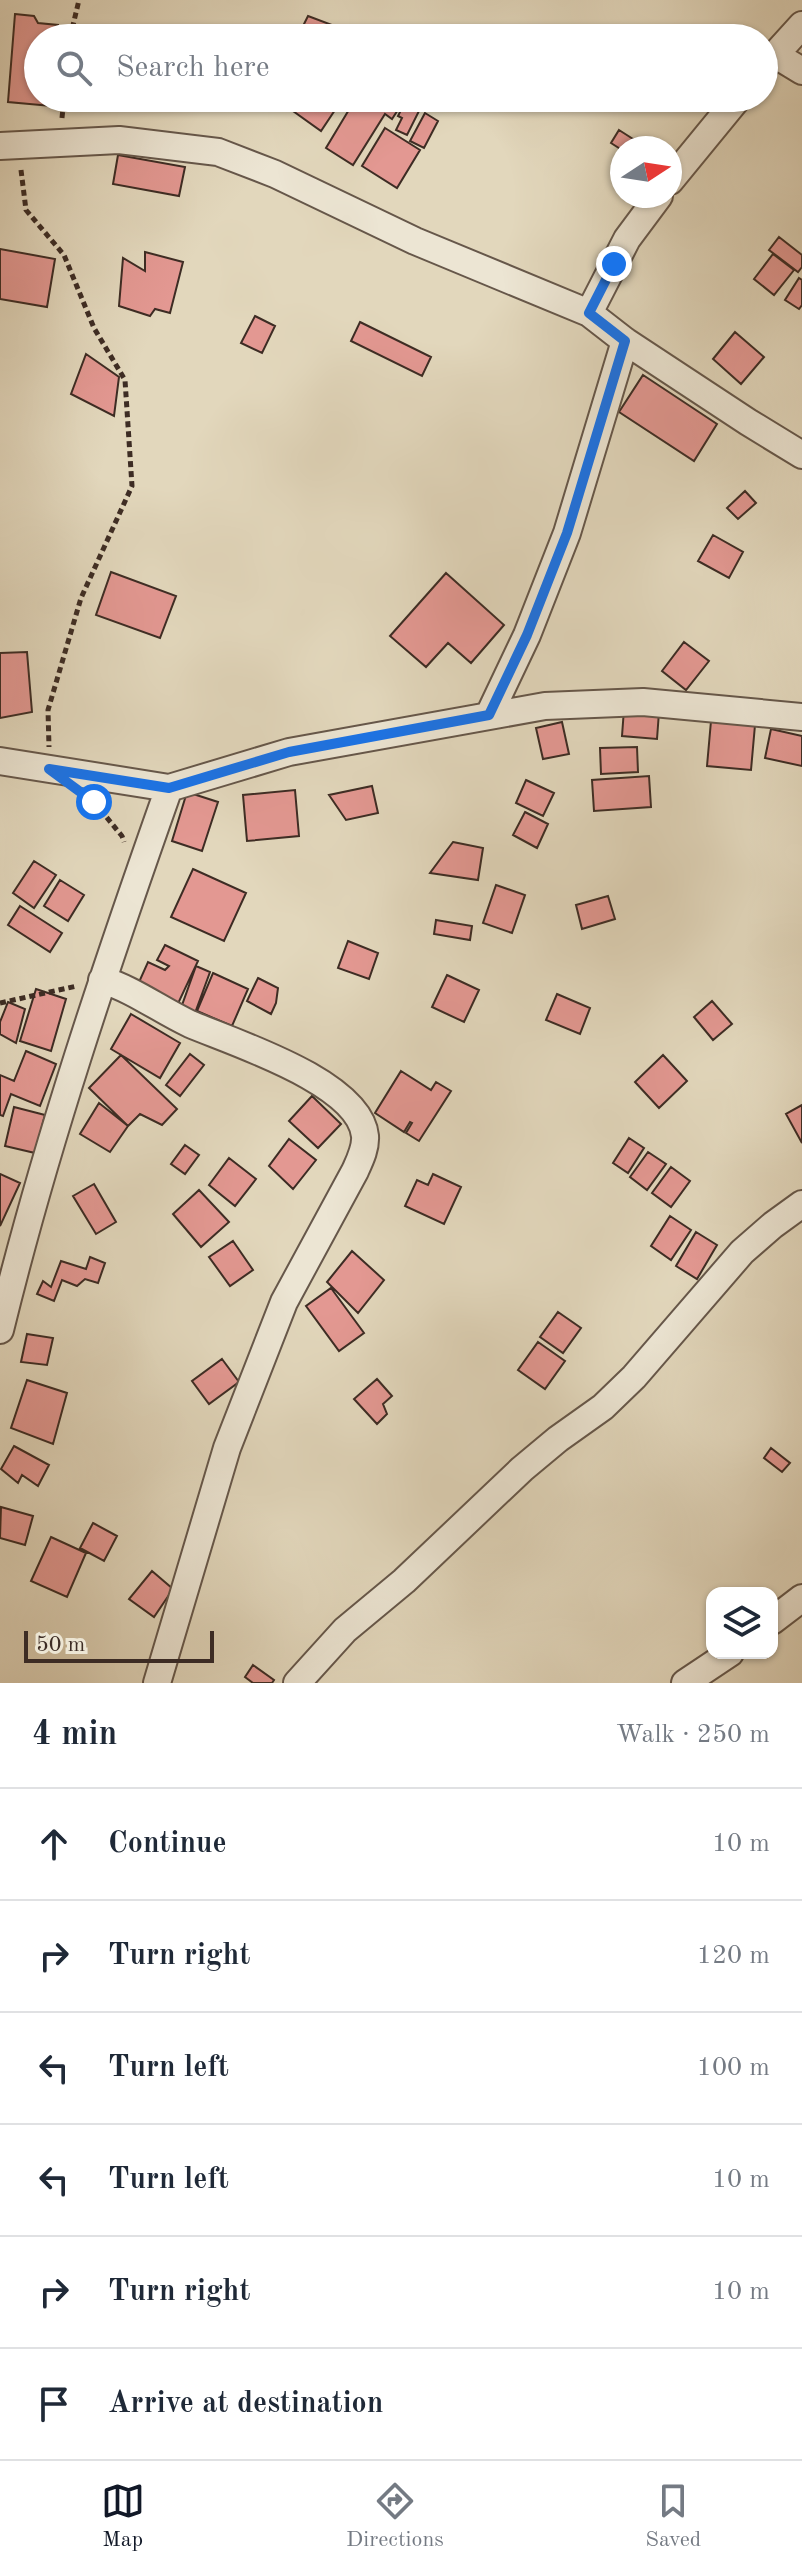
<!DOCTYPE html>
<html lang="en">
<head>
<meta charset="utf-8">
<style>
	:root { --surface:#fff; --page:#f2f2f3; --text:#1f2937; --muted:#747a83; --line:#e0e1e3; --accent:#111827 }
	body { margin:0; font-family:"Old Standard TT",serif; background:var(--page); color:var(--text) }
	.controls { position:absolute; right:24px; bottom:24px; display:grid; overflow:hidden; border-radius:16px; box-shadow:0 2px 6px #0004 }
	.controls button { width:72px; height:72px; display:grid; place-items:center; padding:0; border:0; border-bottom:2px solid var(--line); background:var(--surface); color:var(--text); font:40px sans-serif }
	.compass { position:absolute; left:610px; top:136px; width:72px; height:72px; border-radius:50%; background:var(--surface); box-shadow:0 2px 6px #0004; rotate:78deg }
	.scale { position:absolute; left:24px; bottom:20px; width:190px; box-sizing:border-box; padding-left:8px; border:4px solid #3d2c24; border-top:0; font-size:22px; line-height:28px; white-space:nowrap; color:#3d2c24; -webkit-text-stroke:6px #ece5d3; paint-order:stroke }
	.stop { position:absolute; width:24px; height:24px; margin:-18px; border:6px solid #1a73e8; border-radius:50%; background:#fff }
	.stop.end { background:#1a73e8; border-color:#fff; box-shadow:0 2px 8px #0008 }
	.list { margin:0; padding:0; list-style:none }
	h2 { display:flex; justify-content:space-between; align-items:center; height:104px; margin:0; padding:0 32px; font-size:34px }
	h2 small { font-size:26px; font-weight:400; color:var(--muted) }
	.list li { display:grid; grid-template-columns:52px 1fr auto; gap:24px; align-items:center; box-sizing:border-box; height:112px; padding:0 32px; border-top:2px solid var(--line) }
	.list b { display:block; font-size:30px; white-space:nowrap }
	.list em { font-size:26px; font-style:normal; color:var(--muted) }
	.icon { flex:none; width:44px; height:44px; fill:none; stroke:currentColor; stroke-width:2; stroke-linecap:round; stroke-linejoin:round }
	.map { position:relative; flex:none; width:802px; height:1683px; overflow:hidden }
	.search { position:absolute; background:var(--surface); box-shadow:0 2px 6px #0004; left:24px; right:24px; top:24px; height:88px; display:flex; align-items:center; gap:20px; box-sizing:border-box; padding:0 28px; border-radius:44px; color:var(--muted); font-size:30px }
	.sheet { height:776px; background:var(--surface) }
	nav { display:flex; justify-content:space-around; align-items:center; box-sizing:border-box; height:112px; border-top:2px solid var(--line); background:var(--surface); font-size:22px; color:var(--muted) }
	nav a { display:grid; justify-items:center; gap:4px }
	nav .on { color:var(--accent) }
	.map>svg:first-child { display:block }
	.building { fill:#e39892; stroke:#3d2c24; stroke-width:2 }
	.lines { fill:none; stroke-linecap:round; stroke-linejoin:round }
	.street-casing { stroke:#66574a; stroke-width:30 }
	.path { stroke:#3d2c24; stroke-width:5; stroke-dasharray:6 4; stroke-linecap:butt }
	.street { stroke:#ece5d3; stroke-width:26 }
	.route { stroke:#1a73e8; stroke-width:10 }
</style>
</head>
<body>
<div class="map">
<svg width="802" height="1683" viewBox="0 0 802 1683">
	<rect width="100%" height="100%" fill="#e2d7bc"/>
	<filter id="stains"><feTurbulence type="fractalNoise" baseFrequency=".0025" numOctaves="4"/><feColorMatrix values="0 0 0 0 .2 0 0 0 0 .09 0 0 0 0 .02 0 0 0 .5 -.17"/></filter>
	<radialGradient id="worn" r=".72"><stop offset=".6" stop-color="#630" stop-opacity="0"/><stop offset="1" stop-color="#630" stop-opacity=".3"/></radialGradient>
	<!-- building -->
	<path class="building" d="M15,14L34,16L38,23L58,25L57,38H38V98H52L51,106L8,102Z
		M308,16L340,28L336,38H297Z
		M281,98H343L321,131L279,101Z
		M356,98L405,99L392,119L385,114L353,165L326,148Z
		M406,100L421,107L407,135L396,130L402,118L398,116Z
		M425,113L438,121L424,148L410,141Z
		M385,128L420,150L397,188L362,166Z
		M619,130L647,148L622,150L611,143Z
		M118,155L185,167L179,196L113,184Z
		M779,237L802,255V267L798,272L769,250Z
		M0,249L55,259L47,307L0,299Z
		M145,252L183,262L170,313L155,309L150,316L119,306L123,258L145,271Z
		M773,254L794,270L774,295L754,279Z
		M799,278L802,280V305L799,309L785,300Z
		M255,316L275,326L262,353L241,343Z
		M360,322L431,357L422,376L351,341Z
		M735,332L764,357L741,384L713,359Z
		M86,354L119,377L114,416L71,394Z
		M643,375L717,424L694,461L619,412Z
		M745,491L756,503L738,519L727,508Z
		M713,535L743,552L729,578L698,561Z
		M111,572L176,596L160,638L96,615Z
		M446,573L504,625L471,663L448,643L426,667L390,636Z
		M684,642L709,661L686,690L662,671Z
		M27,652L32,712L0,718V653Z
		M624,709L659,712L657,739L622,736Z
		M711,721L755,725L751,770L707,766Z
		M562,722L569,754L543,759L536,728Z
		M771,729L802,736V766L765,758Z
		M637,747L638,772L601,774L600,748Z
		M649,776L651,807L594,811L592,780Z
		M526,780L554,793L543,816L516,803Z
		M372,786L378,813L346,820L329,795Z
		M295,790L299,836L247,841L243,795Z
		M187,792L218,802L202,851L172,841Z
		M525,812L548,824L537,848L513,835Z
		M453,842L483,848L478,880L430,873Z
		M34,861L56,875L34,908L13,893Z
		M193,869L246,893L224,941L171,917Z
		M60,880L84,895L68,921L44,906Z
		M496,885L525,895L512,933L483,923Z
		M608,896L615,919L582,929L576,905Z
		M20,906L62,933L50,952L8,925Z
		M436,920L472,926L470,940L434,934Z
		M348,941L378,953L369,979L338,968Z
		M165,945L198,961L175,1010L135,991L148,962L165,970L169,966L157,960Z
		M196,966L210,972L195,1013L181,1008Z
		M213,973L248,989L232,1026L197,1011Z
		M447,975L479,990L464,1022L432,1007Z
		M258,978L278,988L276,1003L271,1014L247,1001Z
		M36,989L66,999L51,1051L20,1041Z
		M557,994L590,1008L580,1034L546,1020Z
		M712,1001L732,1024L713,1040L694,1017Z
		M8,1002L25,1009L16,1043L0,1034V1022Z
		M131,1014L180,1043L160,1078L111,1049Z
		M26,1051L56,1064L40,1106L11,1094L3,1116L0,1115V1075L14,1081Z
		M190,1054L204,1065L180,1096L166,1085Z
		M121,1055L177,1109L162,1125L140,1114L128,1126L89,1088Z
		M663,1055L687,1081L659,1108L635,1082Z
		M401,1071L431,1090L436,1082L451,1091L419,1141L406,1133L412,1123L410,1122L404,1132L375,1113Z
		M312,1096L341,1124L318,1148L289,1121Z
		M99,1103L128,1126L110,1152L80,1134Z
		M802,1105V1143L786,1114Z
		M14,1107L45,1115L35,1153L5,1146Z
		M629,1138L644,1148L628,1173L613,1163Z
		M289,1139L316,1160L293,1189L269,1166Z
		M185,1145L199,1155L185,1174L171,1164Z
		M648,1152L666,1164L647,1190L630,1177Z
		M229,1158L256,1179L235,1206L209,1185Z
		M671,1167L690,1181L671,1207L652,1193Z
		M0,1174L20,1183L0,1226Z
		M433,1174L461,1187L444,1224L405,1206L417,1180L428,1185Z
		M94,1184L116,1222L96,1234L73,1196Z
		M199,1190L229,1222L201,1247L173,1214Z
		M670,1216L691,1230L671,1260L651,1246Z
		M696,1232L717,1245L697,1279L676,1266Z
		M233,1241L253,1270L230,1286L209,1257Z
		M352,1251L384,1280L358,1313L327,1282Z
		M90,1257L105,1263L98,1283L85,1279L77,1286L62,1280L54,1301L37,1294L43,1281L51,1287L61,1261L86,1269Z
		M331,1288L364,1333L339,1351L306,1306Z
		M558,1312L581,1328L563,1353L540,1337Z
		M27,1334L53,1338L47,1365L21,1362Z
		M538,1342L565,1361L545,1389L518,1370Z
		M222,1359L239,1382L209,1404L192,1381Z
		M377,1379L392,1396L383,1404L387,1414L377,1424L354,1399Z
		M27,1380L67,1393L53,1444L11,1428Z
		M14,1446L49,1465L38,1486L22,1475L18,1483L1,1469Z
		M771,1448L790,1463L782,1472L764,1458Z
		M1,1507L33,1516L25,1545L0,1538Z
		M93,1523L117,1536L104,1561L80,1548Z
		M51,1537L86,1553L67,1597L31,1581Z
		M152,1571L173,1589L154,1617L129,1599Z
		M253,1665L274,1680L272,1683H253L245,1677Z"/>
	<g class="lines">
		<!-- street casing -->
		<g class="street-casing">
			<path id="street" d="M774,54L802,71
				M764,67L802,25
				M0,146L119,140L218,152L275,174L415,241L589,313L625,341L748,422L802,455
				M670,181L738,98
				M589,313L627,239L659,196
				M489,715L527,635L567,533L625,341
				M0,761L169,788L289,752L545,706L643,702L802,717
				M102,980C133,989 160,1010 190,1024C232,1042 360,1082 365,1136C366,1148 360,1160 355,1171L284,1302L227,1448L157,1683
				M0,1330C45,1146 106,966 169,788
				M772,1621L802,1598
				M297,1683L345,1630L404,1581L522,1469L558,1439L603,1407L634,1377L742,1252L773,1225L802,1204
				M685,1683L730,1653"/>
		</g>
		<!-- path -->
		<path class="path" d="M70,38L79,0
			M62,118L64,98
			M21,170L26,210L64,255L94,328L125,380L132,486L81,598L48,710L49,747
			M94,802L122,836L124,842
			M0,1003L77,986"/>
		<!-- street -->
		<use href="#street" class="street"/>
	</g>
	<g class="lines">
		<!-- route -->
		<path class="route" d="M94,802L49,769L169,788L289,752L489,715L527,635L567,533L625,341L589,313L614,264"/>
	</g>
	<rect width="100%" height="100%" filter="url(#stains)"/>
	<rect width="100%" height="100%" fill="url(#worn)"/>
</svg>
<div class="controls">
<button><svg class="icon" aria-label="layers" viewBox="0 0 24 24"><path d="M12 4l9 5-9 5-9-5zM3 14l9 5 9-5"/></svg></button>
</div>
<svg class="compass" viewBox="-18 -18 36 36"><path d="M0-13l5 13h-10z" fill="#e53935"/><path d="M0 13l5-13h-10z" fill="#747a83"/></svg>
<div class="scale">50 m</div>
<div class="stop" style="left:94px;top:802px"></div>
<div class="stop end" style="left:614px;top:264px"></div>
<div class="search"><svg class="icon" aria-label="search" viewBox="0 0 24 24"><circle cx="10" cy="10" r="6"/><path d="M15 15l6 6"/></svg>Search here</div>
</div>
<section class="sheet">
<h2>4 min<small>Walk · 250 m</small></h2>
<ul class="list">
<li><svg class="icon" aria-label="ahead" viewBox="0 0 24 24"><path d="M12 20V5M6 11l6-6 6 6"/></svg><div><b>Continue</b></div><em>10 m</em></li>
<li><svg class="icon" aria-label="right" viewBox="0 0 24 24"><path d="M7 20v-9h11M14 6l5 5-5 5"/></svg><div><b>Turn right</b></div><em>120 m</em></li>
<li><svg class="icon" aria-label="left" viewBox="0 0 24 24"><path d="M17 20v-9H6M10 6l-5 5 5 5"/></svg><div><b>Turn left</b></div><em>100 m</em></li>
<li><svg class="icon" aria-label="left" viewBox="0 0 24 24"><path d="M17 20v-9H6M10 6l-5 5 5 5"/></svg><div><b>Turn left</b></div><em>10 m</em></li>
<li><svg class="icon" aria-label="right" viewBox="0 0 24 24"><path d="M7 20v-9h11M14 6l5 5-5 5"/></svg><div><b>Turn right</b></div><em>10 m</em></li>
<li><svg class="icon" aria-label="arrive" viewBox="0 0 24 24"><path d="M6 21V4h12l-3 4 3 4H6"/></svg><div><b>Arrive at destination</b></div></li>
</ul>
</section>
<nav>
<a class="on"><svg class="icon" aria-label="map" viewBox="0 0 24 24"><path d="M3 6l6-2 6 2 6-2v14l-6 2-6-2-6 2zM9 4v14M15 6v14"/></svg>Map</a>
<a><svg class="icon" aria-label="directions" viewBox="0 0 24 24"><path d="M12 3l9 9-9 9-9-9zM9 14v-3h6M13 9l2 2-2 2"/></svg>Directions</a>
<a><svg class="icon" aria-label="saved" viewBox="0 0 24 24"><path d="M7 4h10v16l-5-4-5 4z"/></svg>Saved</a>
</nav>
</body>
</html>
